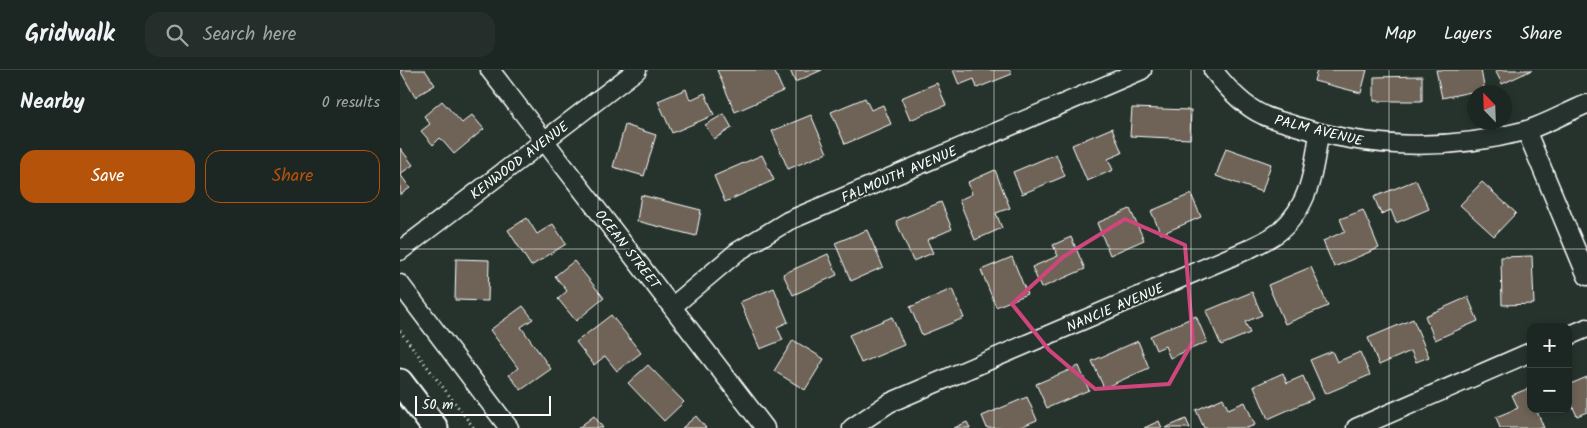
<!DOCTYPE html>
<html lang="en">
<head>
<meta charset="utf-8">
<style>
	:root { --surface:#1c2622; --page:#252e2a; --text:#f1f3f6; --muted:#a0a5a5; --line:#3a4340; --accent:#b45309 }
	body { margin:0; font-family:Kalam,sans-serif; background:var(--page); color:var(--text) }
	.controls { position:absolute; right:15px; bottom:15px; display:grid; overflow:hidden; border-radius:10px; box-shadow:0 2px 8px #0003 }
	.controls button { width:45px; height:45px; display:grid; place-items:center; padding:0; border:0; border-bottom:1px solid var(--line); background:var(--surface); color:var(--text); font:25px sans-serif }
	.compass { position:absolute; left:1067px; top:15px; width:45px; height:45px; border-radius:50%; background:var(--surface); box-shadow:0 2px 8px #0003; rotate:337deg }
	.scale { position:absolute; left:15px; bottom:12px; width:136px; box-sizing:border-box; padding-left:5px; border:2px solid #fff; border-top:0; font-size:14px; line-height:18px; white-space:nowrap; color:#fff; -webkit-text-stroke:4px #26332d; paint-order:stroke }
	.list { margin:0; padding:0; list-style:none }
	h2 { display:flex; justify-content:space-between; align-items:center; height:65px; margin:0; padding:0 20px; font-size:21px }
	h2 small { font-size:16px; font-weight:400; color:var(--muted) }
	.actions { display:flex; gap:10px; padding:15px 20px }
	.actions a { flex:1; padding:11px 0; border:1px solid var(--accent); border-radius:15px; text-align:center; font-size:18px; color:var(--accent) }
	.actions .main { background:var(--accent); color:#fff }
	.icon { flex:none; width:28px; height:28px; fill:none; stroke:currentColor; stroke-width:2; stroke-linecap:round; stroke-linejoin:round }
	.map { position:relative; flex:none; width:1187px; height:358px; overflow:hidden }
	header { display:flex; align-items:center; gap:30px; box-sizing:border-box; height:70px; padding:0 25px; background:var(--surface); border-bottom:1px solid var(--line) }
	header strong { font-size:24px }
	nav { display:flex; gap:28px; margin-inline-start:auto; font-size:18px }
	.search { width:350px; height:45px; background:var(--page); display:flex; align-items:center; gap:12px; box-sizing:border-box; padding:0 18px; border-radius:15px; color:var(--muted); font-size:19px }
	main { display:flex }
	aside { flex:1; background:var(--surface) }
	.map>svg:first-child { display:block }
	.building { fill:#6e6457; stroke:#fff }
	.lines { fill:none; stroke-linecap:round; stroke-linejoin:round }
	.street-casing { stroke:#fff; stroke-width:21 }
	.secondary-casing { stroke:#fff; stroke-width:29 }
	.path { stroke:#fff; stroke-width:3; stroke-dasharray:1 4; stroke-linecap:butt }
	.street { stroke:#26332d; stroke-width:18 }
	.secondary { stroke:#26332d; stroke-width:25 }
	.marked { fill:none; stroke:#ce467c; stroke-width:4; stroke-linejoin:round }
	.grid { fill:none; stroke:#fff; stroke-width:1; stroke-opacity:0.55 }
	.labels { text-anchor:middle; stroke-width:4; stroke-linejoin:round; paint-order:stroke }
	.street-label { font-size:14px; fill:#fff; stroke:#26332d }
</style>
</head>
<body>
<header>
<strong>Gridwalk</strong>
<div class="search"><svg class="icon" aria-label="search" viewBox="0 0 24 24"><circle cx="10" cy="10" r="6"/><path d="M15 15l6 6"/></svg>Search here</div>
<nav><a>Map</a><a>Layers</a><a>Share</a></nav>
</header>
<main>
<aside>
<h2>Nearby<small>0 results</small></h2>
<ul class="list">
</ul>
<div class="actions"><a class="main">Save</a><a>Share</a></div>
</aside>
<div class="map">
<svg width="1187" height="358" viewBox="0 0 1187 358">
	<rect width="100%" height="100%" fill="#26332d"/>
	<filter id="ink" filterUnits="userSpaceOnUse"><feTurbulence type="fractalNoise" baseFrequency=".02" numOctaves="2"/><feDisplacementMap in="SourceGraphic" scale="10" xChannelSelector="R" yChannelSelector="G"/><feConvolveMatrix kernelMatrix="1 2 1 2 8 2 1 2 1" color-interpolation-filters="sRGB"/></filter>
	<g filter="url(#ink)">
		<!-- building -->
		<path class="building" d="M0,0H25L35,15L15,27Z
			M317,0H374L383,21L335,42Z
			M390,0H422L395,12Z
			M553,0H610L612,4L577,18L574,9L559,15Z
			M917,0H967L961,23L914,11Z
			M1036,0H1081L1085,22H1074L1073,35L1071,22L1042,28Z
			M1095,0H1132L1102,14Z
			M1022,6V31H974V7Z
			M537,13L546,35L510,50L501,28Z
			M286,19L290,30L305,23L314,45L272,63L258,31Z
			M465,28L471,40L483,35L491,54L445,74L431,42Z
			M42,31L62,53L72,45L84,59L54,84L40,68L33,75L21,61L30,54L24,46Z
			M732,38L791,40L790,69L730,66Z
			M324,44L332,58L314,69L305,55Z
			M411,45L427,83L388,99L372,61Z
			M225,55L256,65L244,106L213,97Z
			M712,58L722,83L708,89L713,100L687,111L672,75Z
			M0,78L13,95L0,104Z
			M826,78L871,94L862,122L816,106Z
			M656,84L665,106L622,124L613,102Z
			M362,85L374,110L325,132L314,106Z
			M595,100L610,138L596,143L602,158L575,170L559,130L572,124L568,112Z
			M0,104L10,118L0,125Z
			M1016,110L1029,139L996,153L991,140L981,144L974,127Z
			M1082,112L1116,143L1094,166L1060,135Z
			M791,124L801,147L761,164L751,141Z
			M241,125L301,140L296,166L237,151Z
			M541,132L552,159L527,170L533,183L513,191L496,151Z
			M730,139L744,170L710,185L697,153Z
			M963,140L979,178L934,197L923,171L945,161L940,149Z
			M127,148L137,164L153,154L166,174L131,196L108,160Z
			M467,160L483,197L451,211L435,173Z
			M671,167L685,199L641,218L632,197L658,186L653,175Z
			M428,184L437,205L393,225L383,204Z
			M1132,186L1134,234L1102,235L1101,187Z
			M612,187L627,224L596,237L581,200Z
			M56,189L89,190L88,231L55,230Z
			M174,191L204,228L176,251L158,229L167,221L155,206Z
			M911,197L928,236L885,254L868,215Z
			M374,218L388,252L377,257L383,270L360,279L340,232Z
			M552,219L564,248L522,265L510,237Z
			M852,222L862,245L845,252L850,263L821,275L806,241Z
			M1068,227L1078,251L1035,270L1025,246Z
			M123,236L133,249L121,257L151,299L121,320L109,305L118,298L90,260Z
			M211,245L241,283L217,301L205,286L194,295L176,272Z
			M796,246L807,272L770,288L765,276L756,280L750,266Z
			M492,247L504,275L461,293L449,265Z
			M1013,249L1029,287L1016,292L1011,281L979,295L968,268Z
			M393,270L424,289L405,320L374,301Z
			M738,271L749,298L704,318L692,291Z
			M932,281L937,292L960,282L970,305L925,324L910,290Z
			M248,295L284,332L264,351L228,313Z
			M679,296L689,320L647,338L636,314Z
			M883,303L887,313L903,306L913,329L868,349L854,316Z
			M1187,307V342L1177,346L1171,333L1168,335V315Z
			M1127,319L1131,328V339H1136L1144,358H1100L1096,347L1118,338L1112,325Z
			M627,327L637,350L618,358H587L582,346Z
			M823,328L828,339L845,332L855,355L847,358H804L796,340Z
			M194,346L203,358H178Z
			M296,346L306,358H282Z
			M786,349L790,358H765Z
			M759,351L762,358H744Z
			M567,352L570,358H554Z"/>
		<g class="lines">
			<!-- street casing -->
			<g class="street-casing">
				<path id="street" d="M90,0L365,358
					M813,0C826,17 843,36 863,45C873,50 885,52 896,56C970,79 1049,81 1124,61C1145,55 1167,42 1187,34
					M1126,60L1187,206
					M0,181L237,0
					M0,214L109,358
					M273,236L337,182L388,151L742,0
					M1168,266L1187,258
					M452,358L489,333L847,180C858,174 871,169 880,161C910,135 914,99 919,63
					M956,358L1131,282"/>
			</g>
			<!-- secondary casing -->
			<g class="secondary-casing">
				<path id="secondary" d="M0,312L35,358"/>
			</g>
			<!-- path -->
			<path class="path" d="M0,261L74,358"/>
			<!-- street -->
			<use href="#street" class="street"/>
			<!-- secondary -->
			<use href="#secondary" class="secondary"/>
		</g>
	</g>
	<!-- marked area -->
	<path class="marked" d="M725,149L785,175L793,271L769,314L695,319L649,280L612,234L663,187Z"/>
	<!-- grid -->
	<path class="grid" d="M198,0V358M396,0V358M594,0V358M791,0V358M989,0V358M0,179H1187"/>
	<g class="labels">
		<!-- street labels -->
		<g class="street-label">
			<text transform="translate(919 60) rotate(14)" y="5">PALM AVENUE</text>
			<text transform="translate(119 90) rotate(-37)" y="5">KENWOOD AVENUE</text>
			<text transform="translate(499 104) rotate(-23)" y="5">FALMOUTH AVENUE</text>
			<text transform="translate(228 179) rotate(52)" y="5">OCEAN STREET</text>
			<text transform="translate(715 237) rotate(-23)" y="5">NANCIE AVENUE</text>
		</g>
	</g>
</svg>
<div class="controls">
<button>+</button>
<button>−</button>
</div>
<svg class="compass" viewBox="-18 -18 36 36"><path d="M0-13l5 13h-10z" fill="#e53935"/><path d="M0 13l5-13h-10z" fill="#a0a5a5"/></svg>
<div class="scale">50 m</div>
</div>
</main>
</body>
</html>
